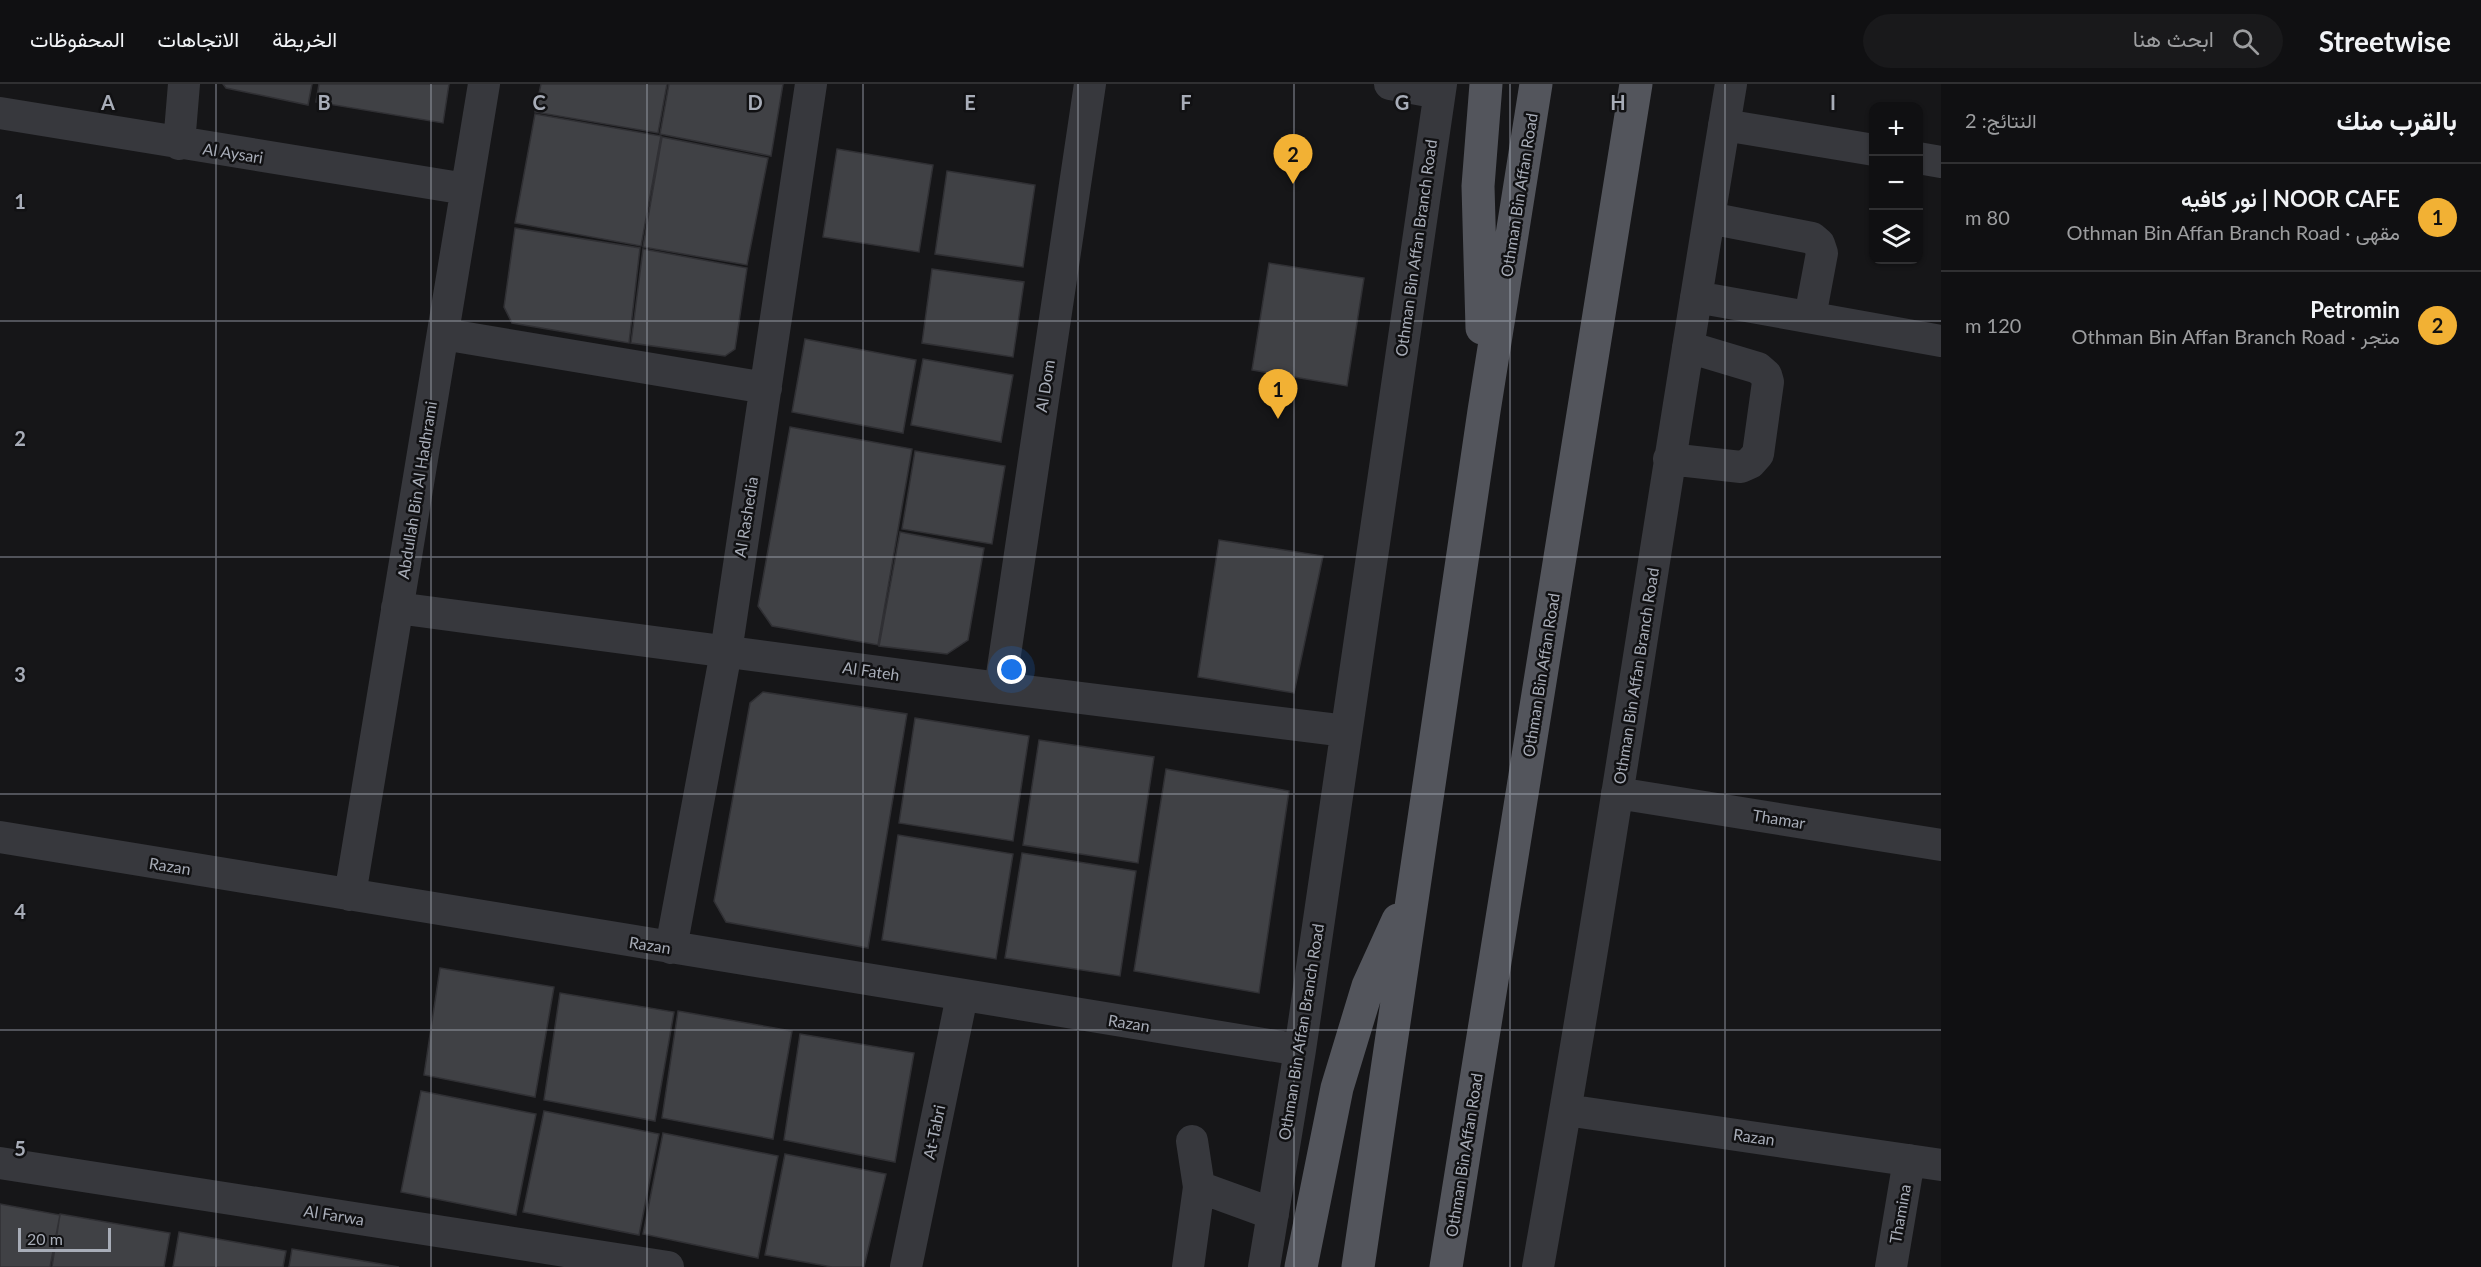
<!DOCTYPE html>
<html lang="ar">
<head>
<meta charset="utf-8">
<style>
	:root { --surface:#101012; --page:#19191b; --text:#f1f3f6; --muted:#9c9d9f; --line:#303032; --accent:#f2b134 }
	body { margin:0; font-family:Lato,Vazirmatn,sans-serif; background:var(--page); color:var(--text); direction:rtl }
	.controls { position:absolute; right:18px; top:18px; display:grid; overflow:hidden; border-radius:12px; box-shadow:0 2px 4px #0004 }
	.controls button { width:54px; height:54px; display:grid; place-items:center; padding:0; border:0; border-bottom:2px solid var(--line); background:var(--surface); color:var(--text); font:30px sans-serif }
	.scale { position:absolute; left:18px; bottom:15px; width:93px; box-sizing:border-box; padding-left:6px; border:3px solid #a8adb8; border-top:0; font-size:16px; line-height:21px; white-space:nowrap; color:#a8adb8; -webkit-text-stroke:4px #111113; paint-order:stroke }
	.you { position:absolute; left:1012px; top:586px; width:21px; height:21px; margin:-15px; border:4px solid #fff; border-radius:50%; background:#1a73e8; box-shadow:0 0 0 9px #1a73e833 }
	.badge { display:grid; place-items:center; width:39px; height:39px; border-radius:50%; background:var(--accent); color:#111; font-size:20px; font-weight:700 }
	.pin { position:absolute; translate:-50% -50px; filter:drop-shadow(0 2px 3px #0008) }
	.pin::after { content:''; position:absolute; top:32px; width:21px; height:18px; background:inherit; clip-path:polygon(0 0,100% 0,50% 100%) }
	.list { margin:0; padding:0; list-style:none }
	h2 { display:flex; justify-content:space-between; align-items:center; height:78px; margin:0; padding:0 24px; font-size:26px }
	h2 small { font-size:20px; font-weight:400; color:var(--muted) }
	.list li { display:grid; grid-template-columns:39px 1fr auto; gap:18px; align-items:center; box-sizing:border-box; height:108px; padding:0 24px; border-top:2px solid var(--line) }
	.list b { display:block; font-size:22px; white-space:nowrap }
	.list p { margin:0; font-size:20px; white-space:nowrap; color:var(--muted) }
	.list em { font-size:20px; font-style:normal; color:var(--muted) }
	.icon { flex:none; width:33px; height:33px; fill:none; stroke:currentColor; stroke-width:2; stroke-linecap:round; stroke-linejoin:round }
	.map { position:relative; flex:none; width:1941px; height:1183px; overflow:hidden; direction:ltr }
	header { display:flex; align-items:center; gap:36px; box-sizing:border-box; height:84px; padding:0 30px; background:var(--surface); border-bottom:2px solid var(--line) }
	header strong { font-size:28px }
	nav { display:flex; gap:33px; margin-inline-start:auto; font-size:21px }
	.search { width:420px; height:54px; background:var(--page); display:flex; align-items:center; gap:15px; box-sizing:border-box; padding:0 21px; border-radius:33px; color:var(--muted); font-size:22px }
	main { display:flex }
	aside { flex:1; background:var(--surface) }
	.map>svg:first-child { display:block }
	.building { fill:#404145; stroke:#303034; stroke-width:1.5 }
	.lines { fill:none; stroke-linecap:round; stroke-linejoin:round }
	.minor { stroke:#37383d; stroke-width:32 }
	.major { stroke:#53555c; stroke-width:33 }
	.grid { fill:none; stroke:#a8adb8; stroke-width:1.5; stroke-opacity:0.55 }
	.labels { text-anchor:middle; stroke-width:5; stroke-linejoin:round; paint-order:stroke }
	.street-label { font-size:16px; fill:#a8adb8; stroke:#111113 }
	.grid-label { font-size:20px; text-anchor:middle; font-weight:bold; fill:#a8adb8; stroke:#111113; stroke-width:5; stroke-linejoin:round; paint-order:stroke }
</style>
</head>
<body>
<header>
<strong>Streetwise</strong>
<div class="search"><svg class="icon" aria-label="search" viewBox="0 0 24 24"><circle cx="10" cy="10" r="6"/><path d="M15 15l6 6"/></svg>ابحث هنا</div>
<nav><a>الخريطة</a><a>الاتجاهات</a><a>المحفوظات</a></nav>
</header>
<main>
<aside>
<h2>بالقرب منك<small>النتائج: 2</small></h2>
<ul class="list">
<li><span class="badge">1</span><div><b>NOOR CAFE | نور كافيه</b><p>مقهى · Othman Bin Affan Branch Road</p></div><em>80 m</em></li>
<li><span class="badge">2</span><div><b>Petromin</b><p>متجر · Othman Bin Affan Branch Road</p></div><em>120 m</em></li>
</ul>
</aside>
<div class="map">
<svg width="1941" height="1183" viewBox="0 0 1941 1183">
	<rect width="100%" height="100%" fill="#161618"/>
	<!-- building -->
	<path class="building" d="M223,0H312L308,21L226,4Z
		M319,0H449L443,39L316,18Z
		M541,0H667L658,49L535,28Z
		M669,0H783L771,72L660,50Z
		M535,30L661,52L641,162L515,139Z
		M662,53L768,74L747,181L643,163Z
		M837,65L933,81L919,168L823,153Z
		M947,87L1035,101L1023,183L935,170Z
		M515,144L640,164L629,259L512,239L504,223Z
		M643,165L747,184L735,265L725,272L631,259Z
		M1269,179L1364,194L1347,302L1252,286Z
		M932,185L1024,198L1013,273L922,259Z
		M805,255L916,276L903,349L792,328Z
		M923,275L1013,291L1001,358L911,341Z
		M790,343L912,365L878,561L772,542L758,522Z
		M915,367L1005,382L992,460L902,445Z
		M900,448L984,464L968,556L947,570L879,562Z
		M1219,456L1323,472L1294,609L1198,593Z
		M763,608L907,630L868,864L726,838L714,817L750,619Z
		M915,634L1029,652L1013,757L899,739Z
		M1039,656L1154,673L1138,779L1023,761Z
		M1166,685L1289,707L1259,909L1134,887Z
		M898,751L1013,770L996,875L882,856Z
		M1022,769L1136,787L1120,892L1005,874Z
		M440,884L554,903L535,1013L424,991Z
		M560,909L674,928L655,1037L544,1016Z
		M678,927L792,947L773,1055L662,1034Z
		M800,950L914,969L895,1078L784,1056Z
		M421,1007L536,1030L516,1131L401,1108Z
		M544,1027L659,1050L639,1151L523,1128Z
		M663,1049L778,1072L758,1174L643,1150Z
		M785,1070L886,1090L864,1183H832L765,1171Z
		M0,1120L60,1131L50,1183H0Z
		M60,1130L170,1149L164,1183H52Z
		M179,1148L286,1167L283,1183H173Z
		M292,1165L399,1183H289Z"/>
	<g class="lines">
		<!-- minor -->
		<path class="minor" d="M1390,0L1439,9
			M0,29L466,105
			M1724,41L1874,66
			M179,60L184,0
			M1918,74L1941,78
			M1709,134L1812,154L1819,160L1822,169L1810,233
			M1696,213L1941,257
			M443,250L766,304
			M1669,375L1741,383L1750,379L1758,370L1768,298L1766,291L1758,284L1688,263
			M397,524L1000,604L1346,647
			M1000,604L1090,0
			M1617,709L1941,761
			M0,753L1300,966
			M350,811L484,0
			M671,864L726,568L811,0
			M1566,1026L1941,1081
			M0,1079L668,1183
			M1199,1103L1273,1130
			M906,1183L962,912
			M1188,1183L1199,1103L1192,1057
			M1264,1183L1300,966L1441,0
			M1538,1183C1608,790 1665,394 1731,0
			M1891,1183L1909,1076"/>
		<!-- major -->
		<path class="major" d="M1482,244L1478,102L1486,0
			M1301,1183L1337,1004L1368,902L1398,836
			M1358,1183L1484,327L1536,0
			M1446,1183L1636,0"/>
	</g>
	<!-- grid -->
	<path class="grid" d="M216,0V1183M431,0V1183M647,0V1183M863,0V1183M1078,0V1183M1294,0V1183M1510,0V1183M1725,0V1183M0,237H1941M0,473H1941M0,710H1941M0,946H1941"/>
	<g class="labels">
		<!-- street labels -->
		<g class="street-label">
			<text transform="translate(233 69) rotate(9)" y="6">Al Aysari</text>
			<text transform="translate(1519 111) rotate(-81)" y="6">Othman Bin Affan Road</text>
			<text transform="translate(1416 164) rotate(-82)" y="6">Othman Bin Affan Branch Road</text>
			<text transform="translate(1045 302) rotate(-81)" y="6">Al Dom</text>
			<text transform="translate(417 406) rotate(-81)" y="6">Abdullah Bin Al Hadhrami</text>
			<text transform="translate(746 433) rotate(-81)" y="6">Al Rashedia</text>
			<text transform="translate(871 587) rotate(8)" y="6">Al Fateh</text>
			<text transform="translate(1541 591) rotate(-81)" y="6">Othman Bin Affan Road</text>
			<text transform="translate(1636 592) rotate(-81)" y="6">Othman Bin Affan Branch Road</text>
			<text transform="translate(1779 735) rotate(9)" y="6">Thamar</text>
			<text transform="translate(170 782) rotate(9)" y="6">Razan</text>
			<text transform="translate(650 861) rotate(9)" y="6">Razan</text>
			<text transform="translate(1129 939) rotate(9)" y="6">Razan</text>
			<text transform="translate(1301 948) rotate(-81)" y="6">Othman Bin Affan Branch Road</text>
			<text transform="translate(934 1048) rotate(-78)" y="6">At-Tabri</text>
			<text transform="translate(1754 1053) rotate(8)" y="6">Razan</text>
			<text transform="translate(1464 1071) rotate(-81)" y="6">Othman Bin Affan Road</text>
			<text transform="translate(1900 1130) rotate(-80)" y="6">Thamina</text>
			<text transform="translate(334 1131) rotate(9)" y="6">Al Farwa</text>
		</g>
	</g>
	<g class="grid-label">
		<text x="108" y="26">A</text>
		<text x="324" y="26">B</text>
		<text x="539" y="26">C</text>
		<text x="755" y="26">D</text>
		<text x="970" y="26">E</text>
		<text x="1186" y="26">F</text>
		<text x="1402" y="26">G</text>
		<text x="1618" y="26">H</text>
		<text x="1833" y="26">I</text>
		<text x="20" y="125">1</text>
		<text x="20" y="362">2</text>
		<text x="20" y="598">3</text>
		<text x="20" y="835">4</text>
		<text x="20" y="1072">5</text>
	</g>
</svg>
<div class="controls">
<button>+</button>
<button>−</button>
<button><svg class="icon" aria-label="layers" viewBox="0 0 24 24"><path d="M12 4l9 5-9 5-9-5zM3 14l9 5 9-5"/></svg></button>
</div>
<div class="scale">20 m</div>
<div class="you"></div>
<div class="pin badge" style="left:1278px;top:335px">1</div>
<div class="pin badge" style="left:1293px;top:100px">2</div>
</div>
</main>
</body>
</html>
